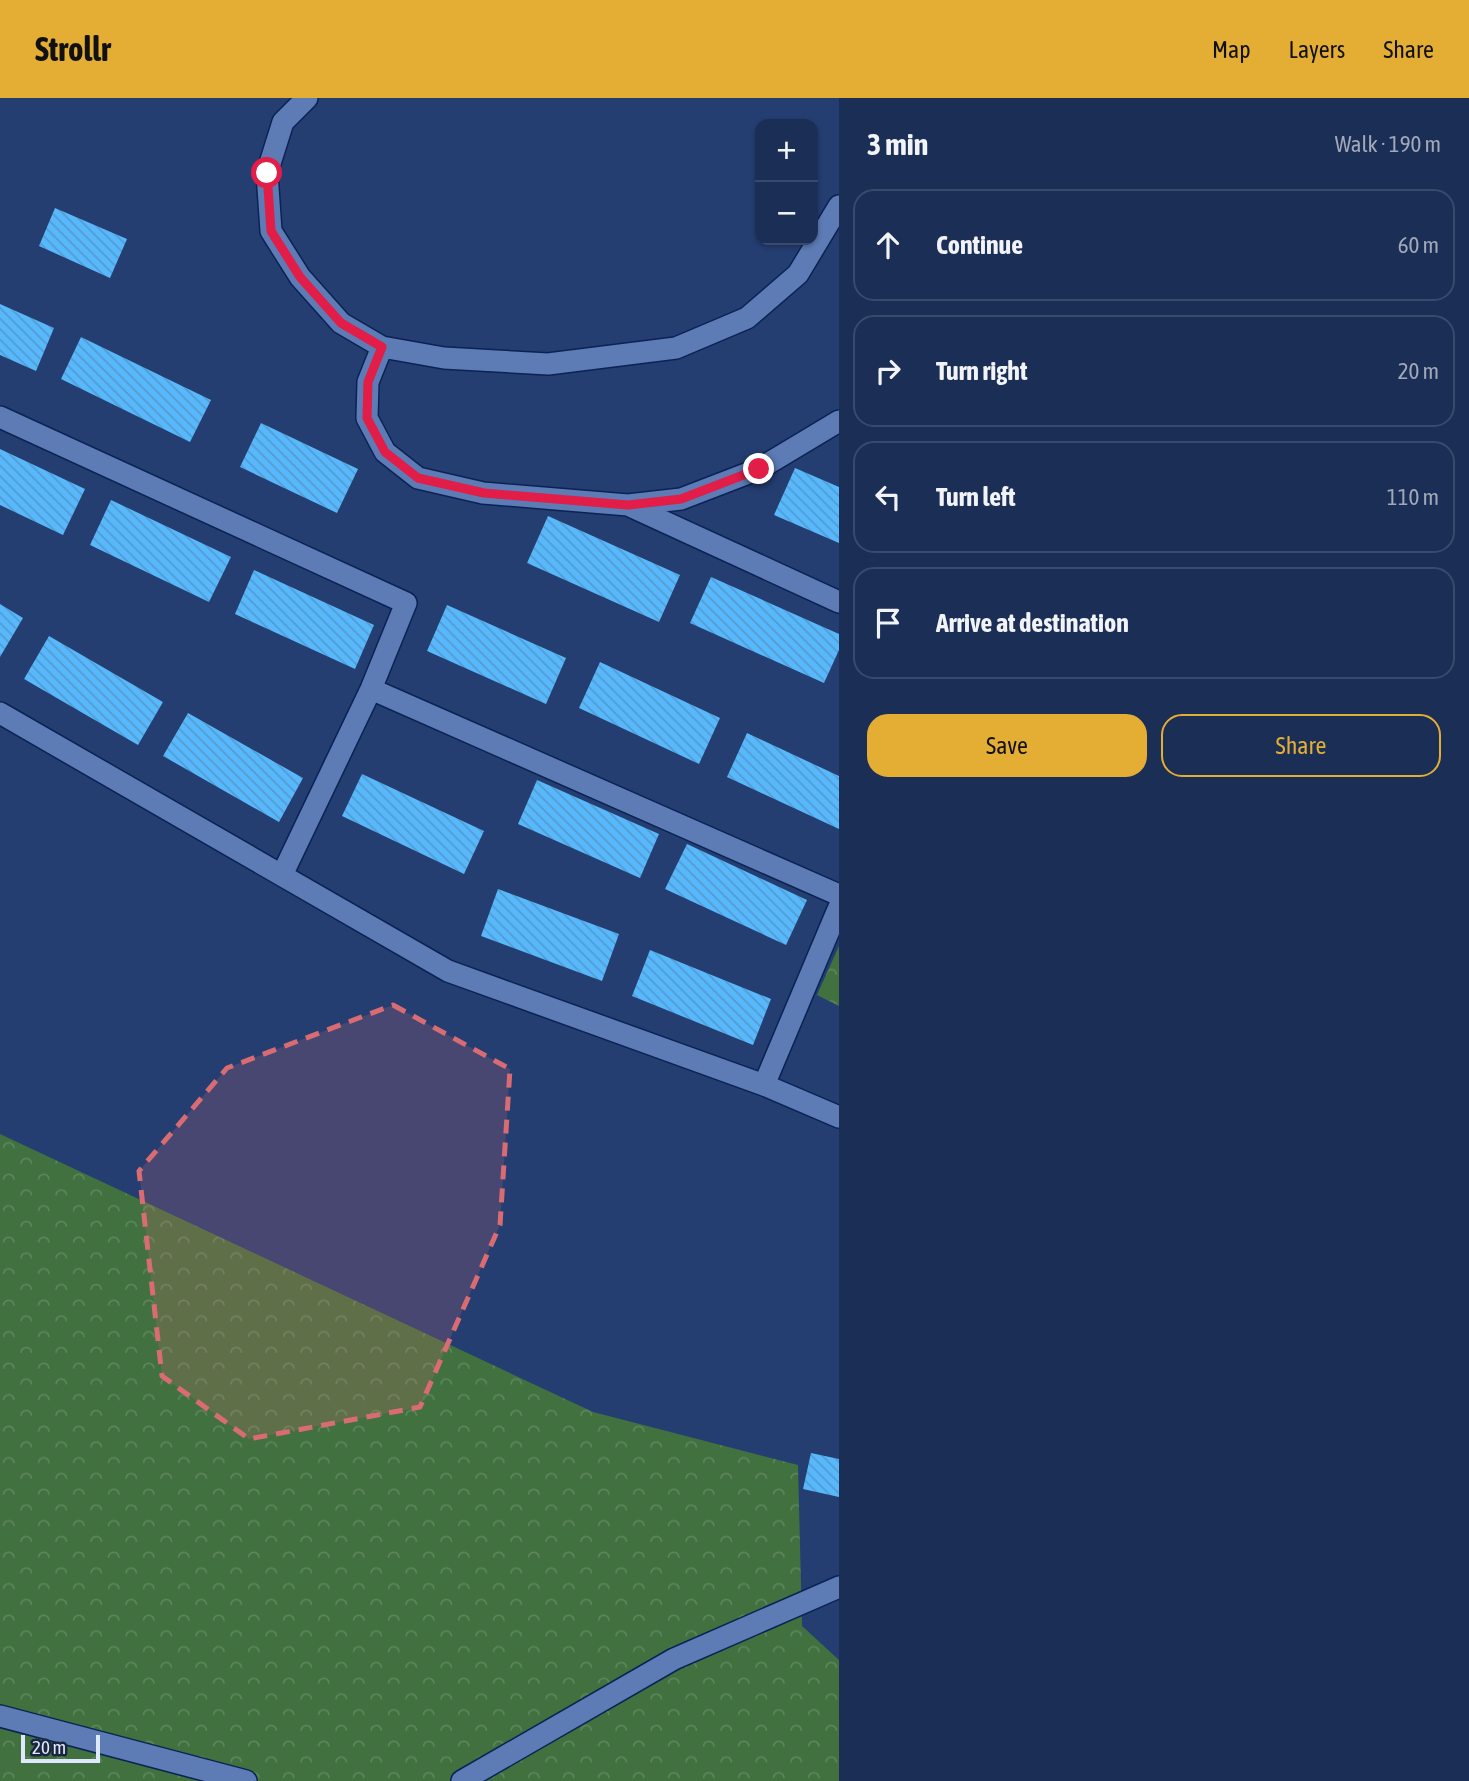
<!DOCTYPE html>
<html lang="en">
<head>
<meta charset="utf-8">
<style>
	:root { --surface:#1b2e55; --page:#283a5f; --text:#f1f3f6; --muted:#a0a8b9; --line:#394a6c; --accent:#e4ae35 }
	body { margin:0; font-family:"Asap Condensed",sans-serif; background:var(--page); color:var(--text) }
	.controls { position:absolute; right:21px; top:21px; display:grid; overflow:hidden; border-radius:14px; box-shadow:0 2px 5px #0004 }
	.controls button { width:63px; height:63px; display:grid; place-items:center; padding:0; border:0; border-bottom:2px solid var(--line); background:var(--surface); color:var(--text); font:35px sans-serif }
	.scale { position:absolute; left:21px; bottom:18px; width:79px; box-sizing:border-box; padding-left:7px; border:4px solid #dfe9fd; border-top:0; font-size:19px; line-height:24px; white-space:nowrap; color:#dfe9fd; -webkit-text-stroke:5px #1a263e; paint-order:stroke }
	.stop { position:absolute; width:21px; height:21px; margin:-16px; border:5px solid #e11d48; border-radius:50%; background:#fff }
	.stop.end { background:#e11d48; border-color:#fff; box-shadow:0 2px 7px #0008 }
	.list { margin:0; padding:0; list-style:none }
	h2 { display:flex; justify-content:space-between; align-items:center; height:91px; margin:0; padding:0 28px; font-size:30px }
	h2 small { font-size:23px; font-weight:400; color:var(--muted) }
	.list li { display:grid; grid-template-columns:46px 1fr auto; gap:21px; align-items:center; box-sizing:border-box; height:112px; margin:0 14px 14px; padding:0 14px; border:2px solid var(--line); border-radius:21px }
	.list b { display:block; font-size:26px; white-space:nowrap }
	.list em { font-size:23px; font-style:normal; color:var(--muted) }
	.actions { display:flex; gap:14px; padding:21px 28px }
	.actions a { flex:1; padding:16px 0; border:2px solid var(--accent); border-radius:21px; text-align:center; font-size:24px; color:var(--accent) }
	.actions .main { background:var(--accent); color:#111 }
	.icon { flex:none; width:38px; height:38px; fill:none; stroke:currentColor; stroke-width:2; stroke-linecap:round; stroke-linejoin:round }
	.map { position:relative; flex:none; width:839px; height:1683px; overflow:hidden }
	header { display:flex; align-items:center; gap:42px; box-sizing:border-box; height:98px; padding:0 35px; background:var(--accent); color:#111 }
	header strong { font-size:33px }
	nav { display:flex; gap:38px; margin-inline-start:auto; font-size:24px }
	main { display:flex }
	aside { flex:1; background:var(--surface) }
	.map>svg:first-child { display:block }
	.forest { fill:url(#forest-crowns) }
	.building { fill:url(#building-back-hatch) }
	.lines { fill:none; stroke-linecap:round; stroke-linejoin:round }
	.street-casing { stroke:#0b2354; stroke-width:24 }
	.street { stroke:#5d7bb4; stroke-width:21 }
	.route { stroke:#e11d48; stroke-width:9 }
	.marked { fill:#d96c73; fill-opacity:0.2; stroke:#d96c73; stroke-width:5; stroke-dasharray:14 9; stroke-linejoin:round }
</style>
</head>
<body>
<header>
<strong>Strollr</strong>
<nav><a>Map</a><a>Layers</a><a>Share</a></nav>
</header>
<main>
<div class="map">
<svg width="839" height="1683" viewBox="0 0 839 1683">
	<defs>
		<pattern id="forest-crowns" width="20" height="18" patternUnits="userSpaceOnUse" patternTransform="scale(1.75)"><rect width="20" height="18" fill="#41713e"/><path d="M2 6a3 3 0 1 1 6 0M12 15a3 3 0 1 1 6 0" fill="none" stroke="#5c855b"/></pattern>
		<pattern id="building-back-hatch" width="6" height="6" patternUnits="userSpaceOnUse" patternTransform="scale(1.75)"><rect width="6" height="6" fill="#58b8fc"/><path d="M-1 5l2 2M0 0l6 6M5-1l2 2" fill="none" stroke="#539cd0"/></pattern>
	</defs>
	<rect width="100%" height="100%" fill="#243e71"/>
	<!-- forest -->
	<path class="forest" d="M839,848V908L817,897Z
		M0,1036L593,1314L798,1367L802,1528L839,1562V1683H0Z"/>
	<!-- building -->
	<path class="building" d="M55,110L127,141L110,180L39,148Z
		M0,206L54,230L36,273L0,257Z
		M81,239L211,302L190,344L61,281Z
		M261,325L358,371L337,415L240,369Z
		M0,351L85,391L63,437L0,407Z
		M795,370L839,389V445L774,417Z
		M111,402L231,459L209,504L90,447Z
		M548,418L680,477L659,524L527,465Z
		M254,472L374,527L355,571L235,516Z
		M711,479L839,536V552L824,585L690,525Z
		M0,506L23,520L0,559Z
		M447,507L566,560L546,606L427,553Z
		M49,538L163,604L138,647L24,581Z
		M600,564L720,620L699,666L579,610Z
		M188,615L303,680L279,724L163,658Z
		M747,635L839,678V731L727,679Z
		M362,676L484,733L464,776L342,718Z
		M537,682L659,736L640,780L518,726Z
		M687,746L807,802L786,847L665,791Z
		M498,791L619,836L602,883L481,838Z
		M650,852L771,901L753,947L632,898Z
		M811,1355L839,1361V1399L803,1391Z"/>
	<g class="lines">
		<!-- street casing -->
		<g class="street-casing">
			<path id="street" d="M307,0L283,24L267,75L271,133L300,179L341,225L382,249L444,260L548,266L676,250L747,220L798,176L839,108
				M382,249L368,284L367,320L385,354L418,380L483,395L628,407L681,401L759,371L839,323
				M0,319L406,505L371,591L282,777
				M630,408L839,504
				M371,591L839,797
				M0,615L448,873L764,987L839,1019
				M764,987L839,809
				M0,1618L246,1683
				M462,1683L674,1561L839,1489"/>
		</g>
		<!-- street -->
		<use href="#street" class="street"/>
	</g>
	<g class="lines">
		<!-- route -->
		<path class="route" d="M267,75L271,133L300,179L341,225L382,249L368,284L367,320L385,354L418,380L484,395L628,407L681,401L759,371"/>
	</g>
	<!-- marked area -->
	<path class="marked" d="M393,907L510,971L500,1127L420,1309L249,1341L162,1278L139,1073L227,970Z"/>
</svg>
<div class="controls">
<button>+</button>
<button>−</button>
</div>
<div class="scale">20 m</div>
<div class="stop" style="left:267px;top:75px"></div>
<div class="stop end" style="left:759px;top:371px"></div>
</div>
<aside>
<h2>3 min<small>Walk · 190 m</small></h2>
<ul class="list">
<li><svg class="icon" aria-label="ahead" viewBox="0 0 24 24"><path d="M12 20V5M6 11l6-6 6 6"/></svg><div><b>Continue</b></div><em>60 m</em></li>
<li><svg class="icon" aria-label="right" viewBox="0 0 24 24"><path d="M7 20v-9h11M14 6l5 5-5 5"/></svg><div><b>Turn right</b></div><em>20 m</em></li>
<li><svg class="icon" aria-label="left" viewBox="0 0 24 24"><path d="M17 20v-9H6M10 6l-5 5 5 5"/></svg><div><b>Turn left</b></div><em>110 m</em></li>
<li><svg class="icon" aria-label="arrive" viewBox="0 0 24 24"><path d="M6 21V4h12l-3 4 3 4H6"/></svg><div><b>Arrive at destination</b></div></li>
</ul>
<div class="actions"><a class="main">Save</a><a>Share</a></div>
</aside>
</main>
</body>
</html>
